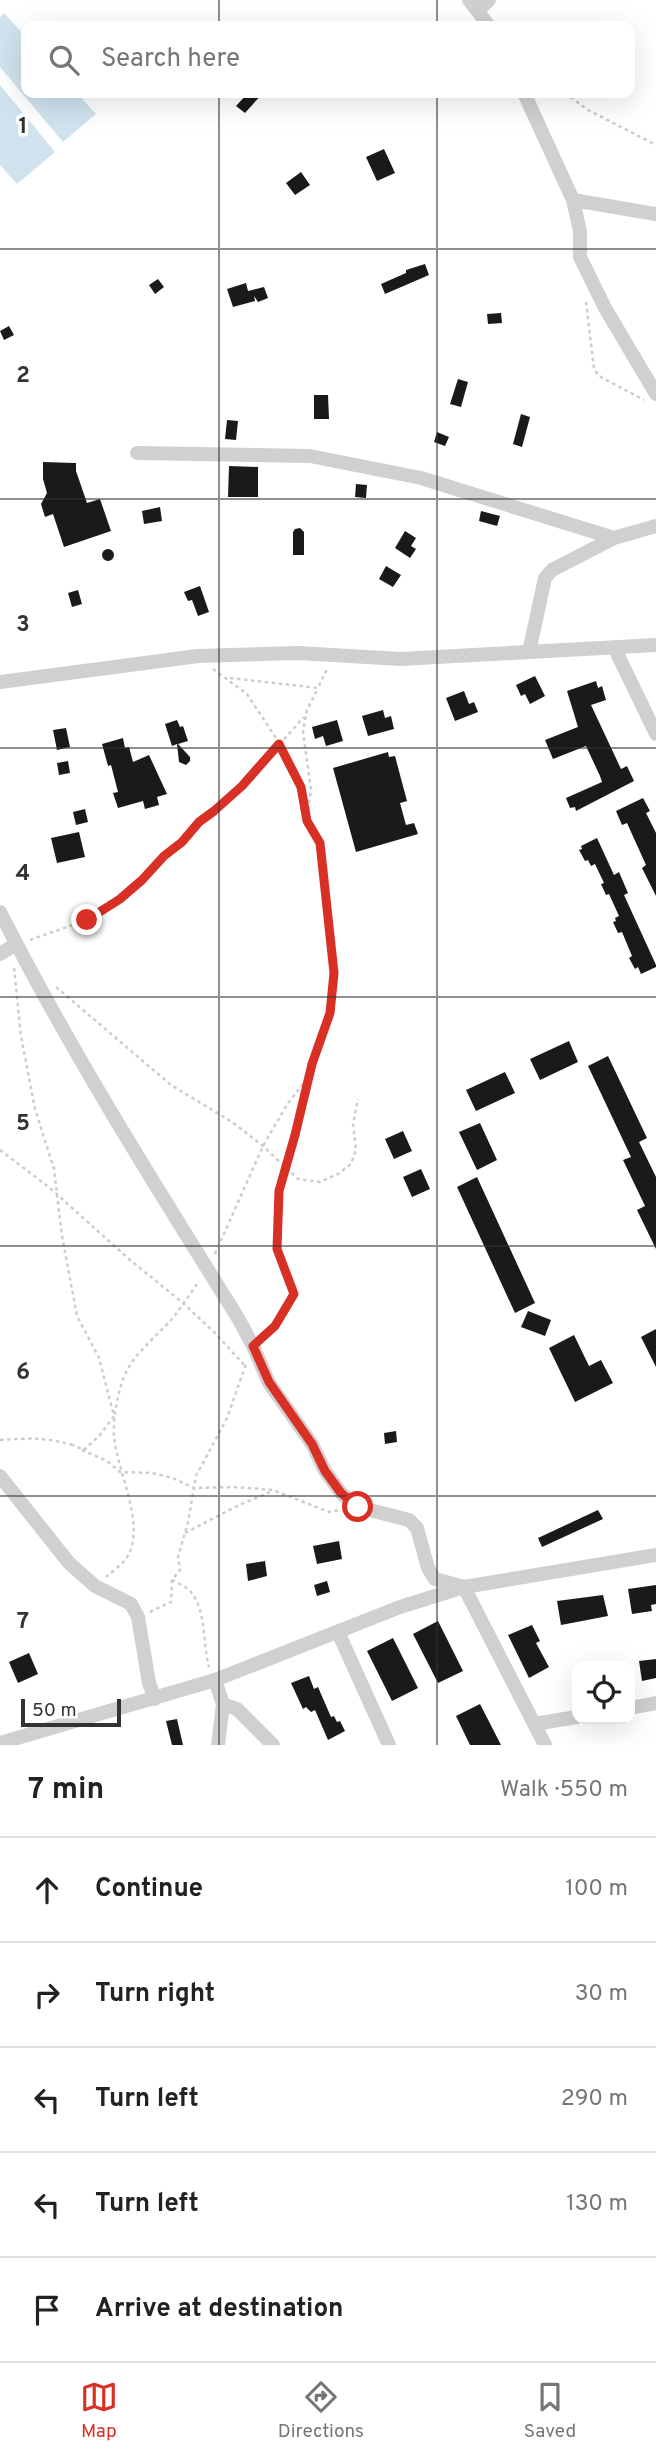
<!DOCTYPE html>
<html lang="en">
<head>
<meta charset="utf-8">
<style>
	:root { --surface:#fff; --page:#f2f2f2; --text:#222; --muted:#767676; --line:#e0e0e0; --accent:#d93025 }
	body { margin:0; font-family:Overpass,sans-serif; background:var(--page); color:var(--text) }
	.controls { position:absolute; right:21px; bottom:21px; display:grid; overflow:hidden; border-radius:14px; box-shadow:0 7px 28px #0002 }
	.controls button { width:63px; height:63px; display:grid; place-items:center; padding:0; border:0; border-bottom:2px solid var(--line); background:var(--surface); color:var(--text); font:35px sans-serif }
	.scale { position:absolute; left:21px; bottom:18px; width:100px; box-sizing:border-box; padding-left:7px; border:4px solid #333; border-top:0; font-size:19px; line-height:24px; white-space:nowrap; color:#333; -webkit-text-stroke:5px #fff; paint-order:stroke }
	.stop { position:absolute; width:21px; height:21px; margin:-16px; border:5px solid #d93025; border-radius:50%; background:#fff }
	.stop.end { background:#d93025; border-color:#fff; box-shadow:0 2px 7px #0008 }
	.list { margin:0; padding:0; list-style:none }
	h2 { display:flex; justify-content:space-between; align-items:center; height:91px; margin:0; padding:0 28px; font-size:30px }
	h2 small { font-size:23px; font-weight:400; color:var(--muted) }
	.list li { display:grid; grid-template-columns:46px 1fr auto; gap:21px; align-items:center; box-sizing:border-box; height:105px; padding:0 28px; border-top:2px solid var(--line) }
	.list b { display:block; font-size:26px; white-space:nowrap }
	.list em { font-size:23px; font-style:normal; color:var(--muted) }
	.icon { flex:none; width:38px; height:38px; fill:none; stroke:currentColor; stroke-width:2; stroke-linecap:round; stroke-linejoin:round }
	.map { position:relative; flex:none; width:656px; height:1745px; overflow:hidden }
	.search { position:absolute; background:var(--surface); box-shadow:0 7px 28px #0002; left:21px; right:21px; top:21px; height:77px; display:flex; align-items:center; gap:18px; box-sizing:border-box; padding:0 24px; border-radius:14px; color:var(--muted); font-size:26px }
	.sheet { height:616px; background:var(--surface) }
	nav { display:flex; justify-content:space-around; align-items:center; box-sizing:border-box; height:98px; border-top:2px solid var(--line); background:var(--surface); font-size:19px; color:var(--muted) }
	nav a { display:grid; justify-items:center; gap:4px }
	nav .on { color:var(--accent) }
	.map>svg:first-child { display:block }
	.water { fill:#cfe2ee }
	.building { fill:#1a1a1a }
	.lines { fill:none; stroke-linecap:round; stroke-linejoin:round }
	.path { stroke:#cdcdcd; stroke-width:2.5; stroke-dasharray:3.5 3.5; stroke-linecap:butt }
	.minor { stroke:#d0d0d0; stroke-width:14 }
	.route { stroke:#d93025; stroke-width:9 }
	.grid { fill:none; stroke:#333; stroke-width:2; stroke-opacity:0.55 }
	.grid-label { font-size:23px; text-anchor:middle; font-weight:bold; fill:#333; stroke:#fff; stroke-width:7; stroke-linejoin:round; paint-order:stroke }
</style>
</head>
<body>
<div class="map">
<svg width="656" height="1745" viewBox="0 0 656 1745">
	<rect width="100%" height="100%" fill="#fff"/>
	<!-- water -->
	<path class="water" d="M4,13L26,37V93H77L96,114L63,142L0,67V17Z
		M0,85L55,152L17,184L0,165Z"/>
	<!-- building -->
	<path class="building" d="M248,93H263L245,113L236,106Z
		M384,149L395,173L377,181L366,157Z
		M301,172L310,185L295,195L286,183Z
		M425,264L429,275L385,294L381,284L406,273V270Z
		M158,279L164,287L155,294L149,285Z
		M246,283L248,291L264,287L268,298L258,302L254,296L255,301L233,307L227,289Z
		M501,313L502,323L488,324L487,314Z
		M9,326L14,335L4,340L0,331Z
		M458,379L468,382L461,407L450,404Z
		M314,395H328L329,419H314Z
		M521,414L530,417L522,447L513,444Z
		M227,420L238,421L236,440L225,439Z
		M437,432L449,437L445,446L434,442Z
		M43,462L76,463V471L87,503L100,499L111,531L64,547L53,514L45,517L41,504L47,493L43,479Z
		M229,466L258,467V497H228Z
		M356,484L367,485L366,498L355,497Z
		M160,507L162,521L144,524L142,511Z
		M481,511L500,516L497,526L479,521Z
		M300,528L304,532V555H293V532L295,529Z
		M405,531L416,538L411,546L416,549L410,558L395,548Z
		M102 555a6 6 0 1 1 12 0a6 6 0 1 1-12 0Z
		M386,566L401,575L393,587L379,579Z
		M200,586L209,612L198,616L192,600L188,601L184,592Z
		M78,590L82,604L72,607L68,593Z
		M535,676L545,696L530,704L525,694L521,696L516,685Z
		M596,681L598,688L602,686L606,700L591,705L621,769L627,766L634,781L576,811L575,807L570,808L566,798L602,782L600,776L586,746L553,759L545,740L578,727L567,691Z
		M464,691L469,704L474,702L478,712L455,721L446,698Z
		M383,710L385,718L391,716L394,729L368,736L362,716Z
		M177,720L180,727L183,726L188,741L178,744L190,757V761L186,765L179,762L177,744L172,746L165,724Z
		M337,720L343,741L326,746L323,736L315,739L312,727Z
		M66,728L70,747L57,750L53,730Z
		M123,738L125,748L129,747L133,762L149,755L167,794L157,797L159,805L145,809L143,801L118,808L113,793L118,792L111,765L108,766L102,744Z
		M388,752L389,757L395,756L407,801L400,803L406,825L414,823L418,834L356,852L333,768Z
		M68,761L70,773L59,775L57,763Z
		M643,798L650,811L646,813L656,833V896L642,868L646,865L627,823L622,825L616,811Z
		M85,809L88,822L76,825L73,812Z
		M79,832L85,857L57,863L51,838Z
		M597,838L614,875L619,872L628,893L624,895L656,965V967L641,974L638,967L635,969L629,958L632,956L622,932L618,933L613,922L616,921L615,918L619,916L609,894L606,895L601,884L604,883L595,864L591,866L588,860L585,861L579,850L582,849L581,846Z
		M569,1041L578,1062L540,1080L530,1059Z
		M608,1056L647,1138L639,1142L656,1177V1249L637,1210L645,1206L623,1160L631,1157L588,1066Z
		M505,1072L515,1093L476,1111L466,1090Z
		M480,1123L497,1160L477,1170L459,1132Z
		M403,1131L412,1151L394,1159L385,1139Z
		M421,1169L430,1189L412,1197L403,1177Z
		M477,1177L535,1303L515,1313L457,1187Z
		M528,1311L551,1320L545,1336L521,1327Z
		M656,1329V1367L641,1337Z
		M574,1335L589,1366L601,1360L613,1383L575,1402L549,1348Z
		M396,1431L397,1442L385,1444L384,1433Z
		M598,1510L603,1519L542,1547L538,1538Z
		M339,1541L342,1559L317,1564L313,1546Z
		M265,1561L267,1576L248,1581L246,1564Z
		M327,1581L330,1592L317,1596L314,1585Z
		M656,1585V1604L651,1605L652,1611L632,1614L628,1589Z
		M603,1595L608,1616L561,1625L557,1601Z
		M438,1621L463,1671L438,1683L413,1634Z
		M532,1625L540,1641L536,1643L549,1667L529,1678L508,1635Z
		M393,1638L418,1688L392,1701L367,1651Z
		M29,1653L38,1674L18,1683L9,1662Z
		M656,1659V1678L642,1681L639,1661Z
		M309,1676L314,1689L318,1687L331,1717L334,1716L337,1722L340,1721L345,1731L328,1740L315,1710L311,1712L306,1707L303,1709L291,1683Z
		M480,1704L501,1745H470L456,1716Z
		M177,1719L183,1745H172L166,1721Z"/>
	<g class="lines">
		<!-- path -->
		<path class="path" d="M565,93L588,110L656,145
			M586,302L594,369L599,376L644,400
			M213,669L247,694L274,735L301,787L307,821L320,843L334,973L330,1013L312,1064L295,1135L279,1191L277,1216V1249L294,1294L275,1326L262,1338
			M230,678L318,688L328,667
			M307,817L311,790L303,732L307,710L318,688
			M30,940L87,920L119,899L182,842L199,822L214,811L242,786L304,717
			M14,968L21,1036L35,1109L54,1169L62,1236L77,1316L99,1358L114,1416L100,1435L84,1450L73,1445
			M56,987L171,1085L232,1122L263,1146L298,1179L320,1182L338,1174L351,1164L356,1150L353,1124L358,1099
			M0,1150L50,1188L130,1260L183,1303L214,1332L246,1367
			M215,1254L263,1146L288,1103L310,1075
			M0,1440C30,1438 43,1437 73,1445
			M82,1450L107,1461L120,1472L152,1473L173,1478L194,1488L234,1487L273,1490L329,1512L341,1510
			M185,1533L237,1506L270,1492
			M106,1577C112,1572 121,1565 126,1559C148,1526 116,1471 114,1435C113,1418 117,1399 122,1382C131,1355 153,1340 171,1320C181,1308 190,1294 199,1281
			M172,1580C178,1583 187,1587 191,1592C206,1609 203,1646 209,1667
			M150,1612L171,1602L172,1580L180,1570L178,1557L188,1522L196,1476L227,1418L246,1364"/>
		<!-- minor -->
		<path class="minor" d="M469,0L489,26
			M478,10L489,0
			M524,93L573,200L580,231V257L605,308L656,394
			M573,200L656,214
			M137,453L310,456L421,478L614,538
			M614,647L656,734
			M529,652L545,578L552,570L614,538L656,526
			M0,682L198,656L298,653L401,659L656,645
			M0,912C71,1052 155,1185 238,1318L253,1346L269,1383L312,1444L325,1471L341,1493L358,1507L409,1520L417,1528L428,1568L435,1579L464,1587L545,1745
			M0,954L16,944
			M0,1476L69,1563L95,1586L131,1604L138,1617L149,1683L155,1699
			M338,1632L389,1745
			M215,1680L223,1704L218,1745
			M223,1704L237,1709L273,1745
			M630,1708L656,1703
			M534,1724L577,1717
			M0,1743L215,1680L400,1607L464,1587L656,1555"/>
	</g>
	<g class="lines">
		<!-- route -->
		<path class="route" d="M87,920L120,899L142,880L164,856L182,842L199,822L214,811L242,786L279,744L301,787L307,821L320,843L334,973L330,1013L312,1064L295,1135L279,1191L277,1249L294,1294L275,1326L253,1346L269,1382L312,1444L325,1471L341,1493L358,1507"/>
	</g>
	<!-- grid -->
	<path class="grid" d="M219,0V26M437,0V26M219,93V1745M437,93V1745M0,249H656M0,499H656M0,748H656M0,997H656M0,1246H656M0,1496H656"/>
	<g class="grid-label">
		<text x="23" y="133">1</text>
		<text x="23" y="382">2</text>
		<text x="23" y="631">3</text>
		<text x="23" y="880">4</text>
		<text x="23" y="1130">5</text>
		<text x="23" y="1379">6</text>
		<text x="23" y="1628">7</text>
	</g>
</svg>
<div class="controls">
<button><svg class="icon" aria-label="locate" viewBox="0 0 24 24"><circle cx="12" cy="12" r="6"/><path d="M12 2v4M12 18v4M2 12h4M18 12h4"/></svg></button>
</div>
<div class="scale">50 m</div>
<div class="stop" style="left:358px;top:1507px"></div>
<div class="stop end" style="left:87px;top:920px"></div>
<div class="search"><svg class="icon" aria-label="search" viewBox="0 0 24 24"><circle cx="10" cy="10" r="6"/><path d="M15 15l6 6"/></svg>Search here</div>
</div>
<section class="sheet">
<h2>7 min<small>Walk · 550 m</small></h2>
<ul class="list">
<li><svg class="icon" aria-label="ahead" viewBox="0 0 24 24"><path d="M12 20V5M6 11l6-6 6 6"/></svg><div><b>Continue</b></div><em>100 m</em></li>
<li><svg class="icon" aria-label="right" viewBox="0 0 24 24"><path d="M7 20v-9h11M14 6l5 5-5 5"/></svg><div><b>Turn right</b></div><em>30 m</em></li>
<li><svg class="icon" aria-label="left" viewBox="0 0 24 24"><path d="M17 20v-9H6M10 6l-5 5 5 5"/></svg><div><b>Turn left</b></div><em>290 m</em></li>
<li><svg class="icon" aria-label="left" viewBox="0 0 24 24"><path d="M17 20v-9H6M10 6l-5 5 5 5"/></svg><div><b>Turn left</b></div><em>130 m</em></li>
<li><svg class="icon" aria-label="arrive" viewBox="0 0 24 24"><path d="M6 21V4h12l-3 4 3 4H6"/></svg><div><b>Arrive at destination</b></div></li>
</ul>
</section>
<nav>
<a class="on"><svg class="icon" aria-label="map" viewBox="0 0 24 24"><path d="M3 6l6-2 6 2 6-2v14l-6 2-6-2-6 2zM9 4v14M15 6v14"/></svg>Map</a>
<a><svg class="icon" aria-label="directions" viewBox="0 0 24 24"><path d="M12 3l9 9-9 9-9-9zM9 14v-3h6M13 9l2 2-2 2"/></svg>Directions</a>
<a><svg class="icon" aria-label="saved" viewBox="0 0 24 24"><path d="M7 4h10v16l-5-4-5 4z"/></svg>Saved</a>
</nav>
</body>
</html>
